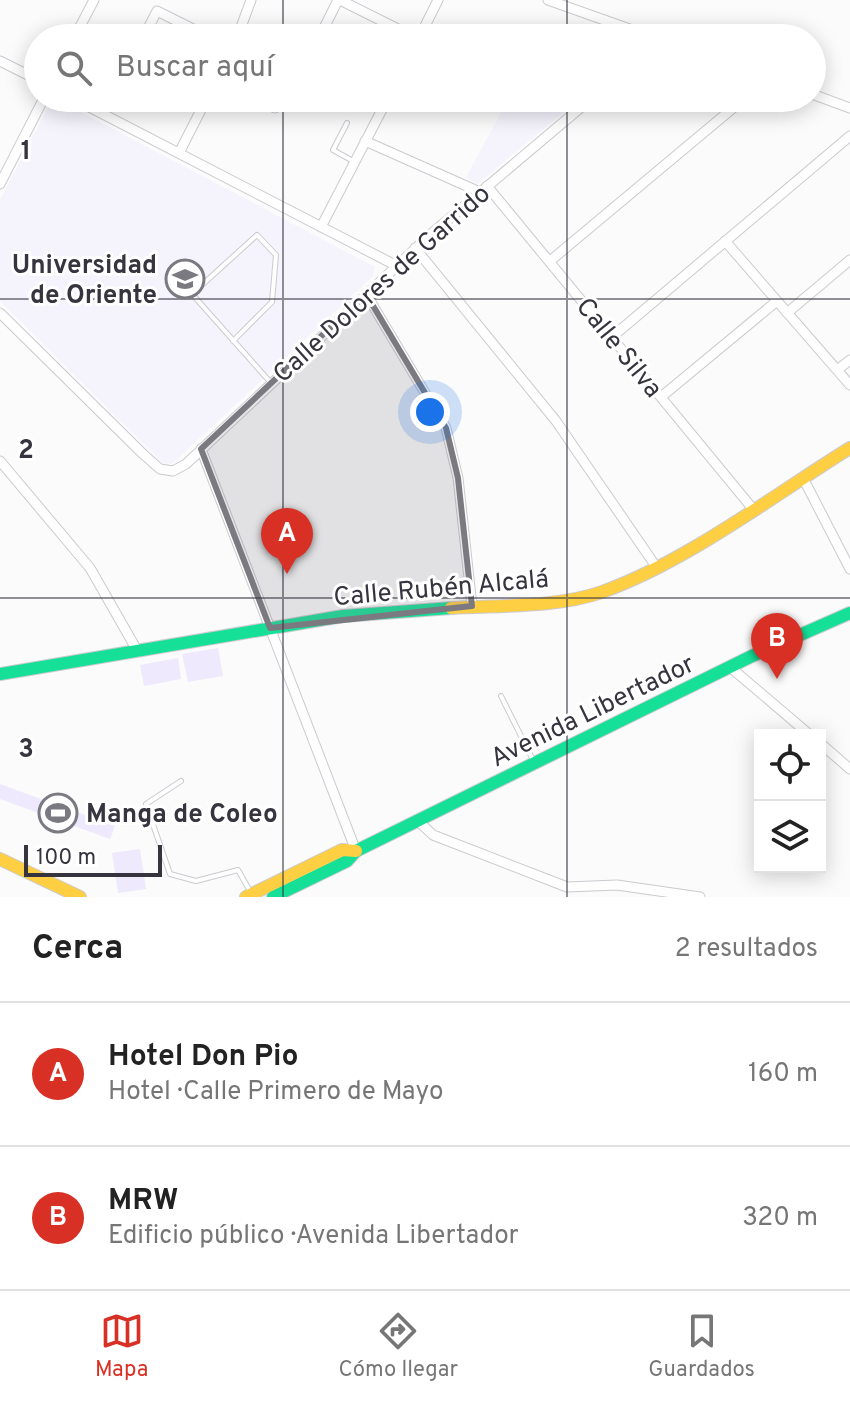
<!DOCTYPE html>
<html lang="es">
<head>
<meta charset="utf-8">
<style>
	:root { --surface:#fff; --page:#f2f2f2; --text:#222; --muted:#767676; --line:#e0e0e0; --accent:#d93025 }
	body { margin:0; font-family:Overpass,sans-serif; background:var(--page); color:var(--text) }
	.controls { position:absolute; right:24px; bottom:24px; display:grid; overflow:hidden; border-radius:0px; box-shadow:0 4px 20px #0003 }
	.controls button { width:72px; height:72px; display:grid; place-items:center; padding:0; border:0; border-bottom:2px solid var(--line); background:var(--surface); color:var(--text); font:40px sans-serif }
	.scale { position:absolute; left:24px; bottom:20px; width:138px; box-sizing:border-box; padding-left:8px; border:4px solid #36343f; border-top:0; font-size:22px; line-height:28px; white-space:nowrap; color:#36343f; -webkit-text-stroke:6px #fff; paint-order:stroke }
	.you { position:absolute; left:430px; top:412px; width:28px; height:28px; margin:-20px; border:6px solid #fff; border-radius:50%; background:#1a73e8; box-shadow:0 0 0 12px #1a73e833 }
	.badge { display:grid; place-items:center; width:52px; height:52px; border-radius:50%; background:var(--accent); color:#fff; font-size:26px; font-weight:700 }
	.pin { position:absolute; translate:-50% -66px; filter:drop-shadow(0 2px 4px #0008) }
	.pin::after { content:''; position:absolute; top:42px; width:28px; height:24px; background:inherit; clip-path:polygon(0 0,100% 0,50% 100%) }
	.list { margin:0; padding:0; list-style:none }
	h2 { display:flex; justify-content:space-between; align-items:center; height:104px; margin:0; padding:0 32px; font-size:34px }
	h2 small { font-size:26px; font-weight:400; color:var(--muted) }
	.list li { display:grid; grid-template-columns:52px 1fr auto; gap:24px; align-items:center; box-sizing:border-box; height:144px; padding:0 32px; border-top:2px solid var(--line) }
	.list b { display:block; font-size:30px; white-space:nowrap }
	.list p { margin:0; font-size:26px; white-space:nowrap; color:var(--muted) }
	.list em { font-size:26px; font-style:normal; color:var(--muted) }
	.icon { flex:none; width:44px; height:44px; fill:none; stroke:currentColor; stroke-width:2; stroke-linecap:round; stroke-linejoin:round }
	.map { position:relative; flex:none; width:850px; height:897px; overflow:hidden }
	.search { position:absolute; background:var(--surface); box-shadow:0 4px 20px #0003; left:24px; right:24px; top:24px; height:88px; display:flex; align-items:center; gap:20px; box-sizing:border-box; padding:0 28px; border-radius:44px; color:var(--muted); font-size:30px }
	.sheet { height:392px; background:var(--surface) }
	nav { display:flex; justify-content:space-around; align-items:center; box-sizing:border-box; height:112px; border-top:2px solid var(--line); background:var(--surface); font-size:22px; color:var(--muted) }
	nav a { display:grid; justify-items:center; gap:4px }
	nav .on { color:var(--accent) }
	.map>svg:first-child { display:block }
	.built { fill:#f5f3fc }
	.green { fill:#eee9fc }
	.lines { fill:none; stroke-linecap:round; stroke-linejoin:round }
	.lane-casing { stroke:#cbcad0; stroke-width:6 }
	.street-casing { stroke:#cbcad0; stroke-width:11 }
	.fast-casing { stroke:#cbcad0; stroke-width:14 }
	.slow-casing { stroke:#cbcad0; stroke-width:14 }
	.lane { stroke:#fefefe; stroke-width:4 }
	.street { stroke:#fefefe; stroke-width:9 }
	.fast { stroke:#16e098; stroke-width:12 }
	.slow { stroke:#ffcf43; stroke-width:12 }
	.marked { fill:#7b7a81; fill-opacity:0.2; stroke:#7b7a81; stroke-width:6; stroke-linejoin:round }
	.grid { fill:none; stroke:#36343f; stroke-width:2; stroke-opacity:0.55 }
	.labels { text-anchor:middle; stroke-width:6; stroke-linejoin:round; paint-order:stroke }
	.poi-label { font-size:26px; font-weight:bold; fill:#36343f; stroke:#fff; text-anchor:end }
	.street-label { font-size:26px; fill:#36343f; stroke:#fff }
	.grid-label { font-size:26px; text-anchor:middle; font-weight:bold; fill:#36343f; stroke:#fff; stroke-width:6; stroke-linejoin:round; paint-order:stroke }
</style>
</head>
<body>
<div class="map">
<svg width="850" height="897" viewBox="0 0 850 897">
	<rect width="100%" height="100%" fill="#fbfbfb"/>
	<!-- built -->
	<path class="built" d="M509,98H534L564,112L477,184L466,177Z
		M56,99L375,267L373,276L172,464L163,463L0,301V200L50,103Z"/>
	<!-- green -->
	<path class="green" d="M218,648L223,676L188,682L182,654Z
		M178,658L181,679L144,686L140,665Z
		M0,784L115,826L110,839L0,799Z
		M140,849L146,889L118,893L112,853Z"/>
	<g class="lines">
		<!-- lane casing -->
		<g class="lane-casing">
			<path id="lane" d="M347,123L333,150L353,161
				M233,341L272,302L276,255L257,235L192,294L271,383
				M501,696L532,758
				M181,781L146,804L170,874L196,881L238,870L250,891"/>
		</g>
		<!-- street casing -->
		<g class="street-casing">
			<path id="street" d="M340,0L416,38
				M548,0L655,38
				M74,38L94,0
				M143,38L157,11L211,38
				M237,38L251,0
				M319,38L338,0
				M419,38L438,0
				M0,61L38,80
				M812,94L850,108
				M72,98L397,266
				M251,98L275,108L289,98
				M482,98L501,106
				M365,141L480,192
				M179,153L207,98
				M0,184L44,98
				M487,186L753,509
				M321,227L388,98
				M725,241L850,385
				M415,248L556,421L657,568
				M550,261L745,98
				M366,294L446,428L458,478L472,606
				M0,313L143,454L160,469L173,471L186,464L431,234L592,98
				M787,313L850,260
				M612,337L850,136
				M837,370L850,360
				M661,397L777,301
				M201,449L356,851
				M0,461L90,568L138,652
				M803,478L850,569
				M730,667L810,735
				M820,743L850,769
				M417,820L433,835L567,887L617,885L700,897"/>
		</g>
		<!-- fast casing -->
		<g class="fast-casing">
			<path id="fast" d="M0,674L343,616L451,608
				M273,897L347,861L356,851L752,656L850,613"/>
		</g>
		<!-- slow casing -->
		<g class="slow-casing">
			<path id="slow" d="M451,608C499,605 556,608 602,592C686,562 774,495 850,448
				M0,859L80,897
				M246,897L342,850L356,851"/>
		</g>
		<!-- lane -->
		<use href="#lane" class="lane"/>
		<!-- street -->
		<use href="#street" class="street"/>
		<!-- fast -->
		<use href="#fast" class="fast"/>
		<!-- slow -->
		<use href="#slow" class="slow"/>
	</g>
	<!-- marked area -->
	<path class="marked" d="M366,294L446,428L458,478L472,606L270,628L201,449Z"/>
	<!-- grid -->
	<path class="grid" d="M283,0V38M567,0V38M283,98V897M567,98V897M0,299H850M0,598H850"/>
	<!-- icons -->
	<defs>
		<g id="university-ring" transform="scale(2)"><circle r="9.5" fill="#fff" stroke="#7b7a81" stroke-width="1.5"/><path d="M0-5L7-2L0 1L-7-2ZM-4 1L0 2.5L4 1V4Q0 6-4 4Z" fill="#7b7a81"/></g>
		<g id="stadium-ring" transform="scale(2)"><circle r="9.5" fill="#fff" stroke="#7b7a81" stroke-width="1.5"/><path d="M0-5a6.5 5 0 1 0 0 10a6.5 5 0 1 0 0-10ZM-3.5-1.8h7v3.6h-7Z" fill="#7b7a81"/></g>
	</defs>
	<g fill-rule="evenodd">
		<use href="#university-ring" x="185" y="279"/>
		<use href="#stadium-ring" x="58" y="813"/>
	</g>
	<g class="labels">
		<!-- poi labels -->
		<g class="poi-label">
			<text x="157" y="273">Universidad<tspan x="157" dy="30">de Oriente</tspan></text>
			<text x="86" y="822" text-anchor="start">Manga de Coleo</text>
		</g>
		<!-- street labels -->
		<g class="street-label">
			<text transform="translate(381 283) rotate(-42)" y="9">Calle Dolores de Garrido</text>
			<text transform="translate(620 347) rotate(51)" y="9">Calle Silva</text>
			<text transform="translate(441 587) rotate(-5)" y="9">Calle Rubén Alcalá</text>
			<text transform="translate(592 710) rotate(-26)" y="9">Avenida Libertador</text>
		</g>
	</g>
	<g class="grid-label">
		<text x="26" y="159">1</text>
		<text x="26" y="458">2</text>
		<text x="26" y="757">3</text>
	</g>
</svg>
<div class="controls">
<button><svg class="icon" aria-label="locate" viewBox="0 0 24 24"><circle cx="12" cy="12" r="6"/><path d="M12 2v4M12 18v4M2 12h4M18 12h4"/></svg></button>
<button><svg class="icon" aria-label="layers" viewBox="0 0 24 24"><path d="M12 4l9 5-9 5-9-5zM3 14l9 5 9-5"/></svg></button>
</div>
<div class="scale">100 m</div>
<div class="you"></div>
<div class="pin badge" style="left:287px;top:574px">A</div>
<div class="pin badge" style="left:777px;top:679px">B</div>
<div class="search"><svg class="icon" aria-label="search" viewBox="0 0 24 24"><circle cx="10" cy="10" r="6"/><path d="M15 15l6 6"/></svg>Buscar aquí</div>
</div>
<section class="sheet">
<h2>Cerca<small>2 resultados</small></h2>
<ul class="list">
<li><span class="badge">A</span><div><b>Hotel Don Pio</b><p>Hotel · Calle Primero de Mayo</p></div><em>160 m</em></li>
<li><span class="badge">B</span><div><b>MRW</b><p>Edificio público · Avenida Libertador</p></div><em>320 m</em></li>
</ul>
</section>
<nav>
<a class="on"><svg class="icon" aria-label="map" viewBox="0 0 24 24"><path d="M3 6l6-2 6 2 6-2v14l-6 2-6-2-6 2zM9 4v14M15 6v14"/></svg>Mapa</a>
<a><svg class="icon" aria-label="directions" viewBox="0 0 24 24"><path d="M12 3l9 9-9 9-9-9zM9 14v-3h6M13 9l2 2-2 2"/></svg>Cómo llegar</a>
<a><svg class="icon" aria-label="saved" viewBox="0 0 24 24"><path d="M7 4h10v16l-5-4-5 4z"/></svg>Guardados</a>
</nav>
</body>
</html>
